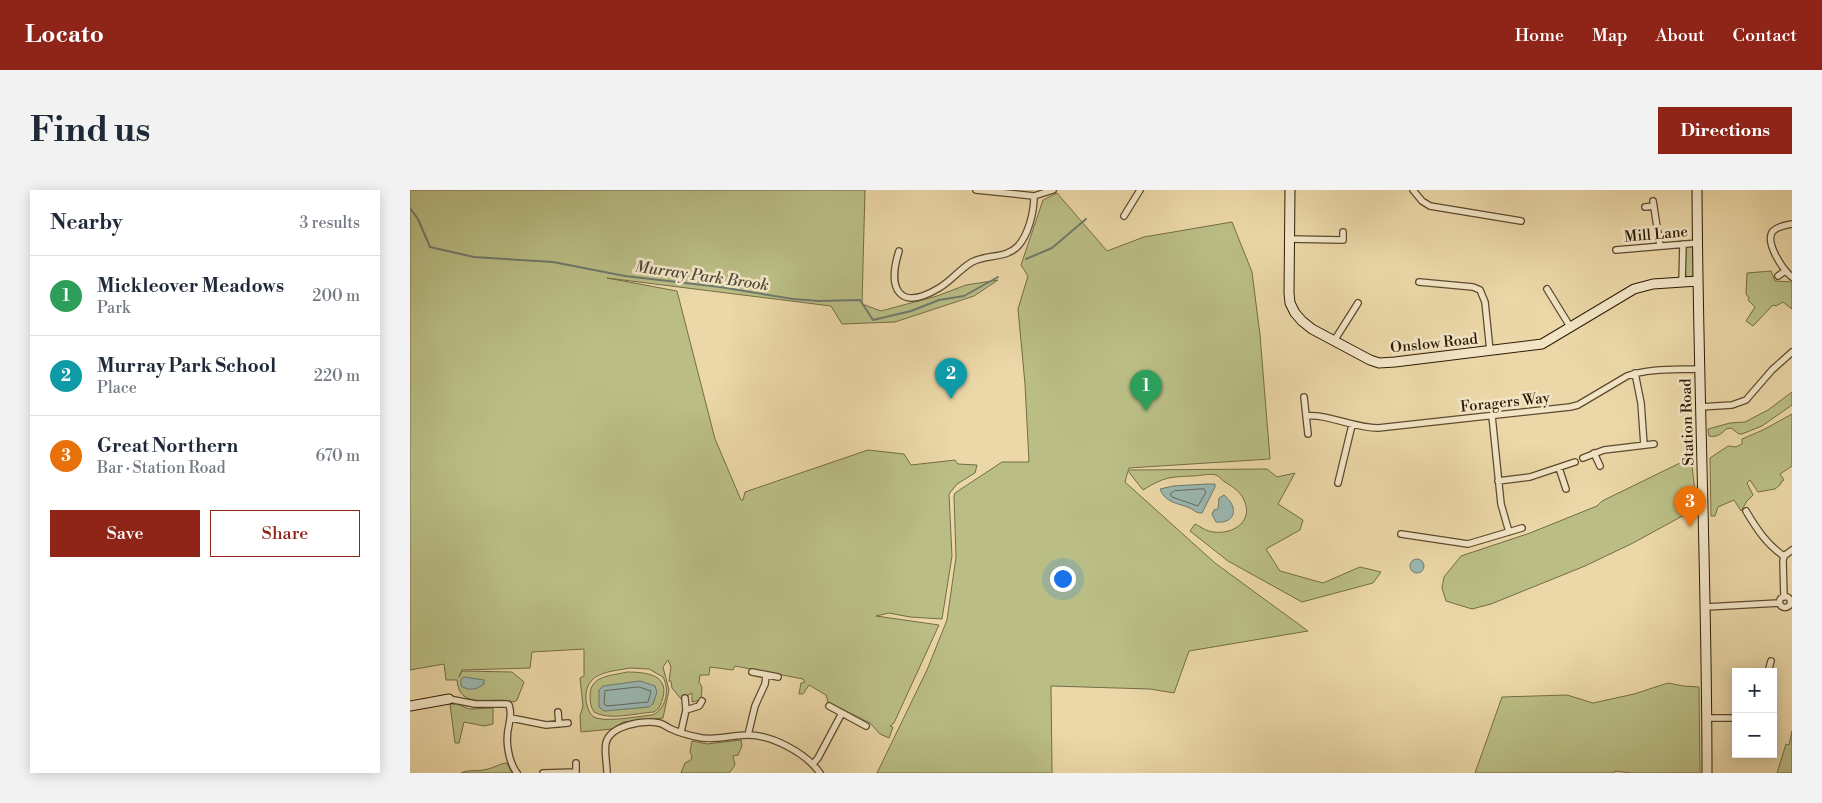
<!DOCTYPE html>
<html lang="en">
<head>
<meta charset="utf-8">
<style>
	:root { --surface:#fff; --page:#f2f2f3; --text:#1f2937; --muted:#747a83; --line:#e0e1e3; --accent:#8f2418 }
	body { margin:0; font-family:"Libre Bodoni",serif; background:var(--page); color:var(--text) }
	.controls { position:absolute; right:15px; bottom:15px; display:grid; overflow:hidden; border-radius:0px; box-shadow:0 2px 12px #0003 }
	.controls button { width:45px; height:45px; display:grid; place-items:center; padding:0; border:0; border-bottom:1px solid var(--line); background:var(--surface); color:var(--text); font:25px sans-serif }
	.you { position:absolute; left:652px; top:388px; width:18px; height:18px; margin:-12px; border:4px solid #fff; border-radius:50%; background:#1a73e8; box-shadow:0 0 0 8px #1a73e833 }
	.badge { display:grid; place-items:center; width:32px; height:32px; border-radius:50%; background:var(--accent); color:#fff; font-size:16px; font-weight:700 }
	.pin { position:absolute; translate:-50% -41px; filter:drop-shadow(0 1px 2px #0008) }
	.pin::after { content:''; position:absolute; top:26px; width:18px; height:15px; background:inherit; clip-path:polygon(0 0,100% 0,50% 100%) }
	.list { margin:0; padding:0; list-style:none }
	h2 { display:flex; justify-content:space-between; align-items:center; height:65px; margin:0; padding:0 20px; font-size:21px }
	h2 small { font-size:16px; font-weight:400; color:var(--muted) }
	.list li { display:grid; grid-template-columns:32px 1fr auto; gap:15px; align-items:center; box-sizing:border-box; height:80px; padding:0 20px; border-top:1px solid var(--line) }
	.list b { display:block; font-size:19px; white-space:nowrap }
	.list p { margin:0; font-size:16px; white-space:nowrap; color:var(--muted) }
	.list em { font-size:16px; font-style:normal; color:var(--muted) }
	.actions { display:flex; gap:10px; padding:15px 20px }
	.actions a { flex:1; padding:11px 0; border:1px solid var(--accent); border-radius:0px; text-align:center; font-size:18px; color:var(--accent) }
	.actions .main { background:var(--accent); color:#fff }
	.map { position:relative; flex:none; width:1382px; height:583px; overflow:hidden; border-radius:0px }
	header { display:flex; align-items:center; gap:30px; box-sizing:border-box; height:70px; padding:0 25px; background:var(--accent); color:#fff }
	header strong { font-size:24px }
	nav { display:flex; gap:28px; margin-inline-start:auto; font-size:18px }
	.intro { display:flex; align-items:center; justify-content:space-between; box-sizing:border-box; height:120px; padding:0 30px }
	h1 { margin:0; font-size:35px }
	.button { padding:12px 22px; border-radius:0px; background:var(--accent); color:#fff; font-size:18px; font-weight:700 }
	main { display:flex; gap:30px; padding:0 30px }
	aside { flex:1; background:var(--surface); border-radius:0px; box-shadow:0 2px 12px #0003 }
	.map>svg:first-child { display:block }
	.green { fill:#babe85; stroke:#746c46; fill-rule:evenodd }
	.water { fill:#9bb7b1; stroke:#6f796d }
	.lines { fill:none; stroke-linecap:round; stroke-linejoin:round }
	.shore { stroke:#64695c; stroke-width:1 }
	.stream { stroke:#6f796d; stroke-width:2 }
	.street-casing { stroke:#5d4a2e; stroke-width:8 }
	.secondary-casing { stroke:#2e1b06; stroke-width:11 }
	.street { stroke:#f2e5c6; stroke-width:5.5 }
	.secondary { stroke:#f2e5c6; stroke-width:9 }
	.labels { text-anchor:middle; stroke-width:5; stroke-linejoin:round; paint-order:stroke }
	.street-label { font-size:15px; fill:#2e1b06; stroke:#f2e5c6 }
	.water-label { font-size:16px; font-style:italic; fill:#4f4a39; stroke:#f2e5c6 }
</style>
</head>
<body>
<header>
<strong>Locato</strong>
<nav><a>Home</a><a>Map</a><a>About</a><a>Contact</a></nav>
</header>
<div class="intro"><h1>Find us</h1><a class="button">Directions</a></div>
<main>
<aside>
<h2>Nearby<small>3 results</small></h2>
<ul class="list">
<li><span class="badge" style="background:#2e9e5b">1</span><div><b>Mickleover Meadows</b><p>Park</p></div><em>200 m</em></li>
<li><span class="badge" style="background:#0f9aa8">2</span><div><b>Murray Park School</b><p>Place</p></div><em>220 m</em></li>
<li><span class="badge" style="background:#e8710a">3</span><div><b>Great Northern</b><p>Bar · Station Road</p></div><em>670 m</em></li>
</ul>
<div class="actions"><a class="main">Save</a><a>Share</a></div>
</aside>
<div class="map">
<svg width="1382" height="583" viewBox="0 0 1382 583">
	<rect width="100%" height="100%" fill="#ebd7a7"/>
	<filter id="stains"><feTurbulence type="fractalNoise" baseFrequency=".004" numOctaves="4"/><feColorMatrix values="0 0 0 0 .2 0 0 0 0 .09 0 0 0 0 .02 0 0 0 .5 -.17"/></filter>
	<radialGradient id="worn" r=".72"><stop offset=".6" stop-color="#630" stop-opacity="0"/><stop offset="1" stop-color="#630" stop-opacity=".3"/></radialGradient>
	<!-- green -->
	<path class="green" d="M0,0H455L452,114L471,121L527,106L556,95L588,90L564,106L485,132L432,134L421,116L197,88L267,101L305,249L331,310H333L335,302L458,260L494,264L501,275L545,270L548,274L567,275L565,283L547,294L539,304L542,366L532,429L500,427L479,423L466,426L529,435L484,533L480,536L483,537L479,548L470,544L460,533L418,512L416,505L399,495L393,504H389L391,493L395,492L393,489L325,476L323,480L300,477L299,485H290L289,492L292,497L291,510L282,512V503L271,509L262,498L261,491H259L261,477L258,470L253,477L259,500L253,528L213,532L202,539L171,542L170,526L173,516L170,488L174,486V459L122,462L120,478L52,480L49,487L52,481L102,482L114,492L107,510L104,512C83,505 49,522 47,490H36L34,474L0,480ZM220,478L239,479L253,487C260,500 256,520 242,525C229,526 195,533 184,527C179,524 177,516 176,510C174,482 199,482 220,478Z
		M647,3L697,61L734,47L822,32L842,82L850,145L860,269L719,278L718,280L857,279L867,287L885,283L868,314L893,330L890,340L856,359L870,381L913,393L950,377L971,382L963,393L892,412L818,371L780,341L785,334C790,336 794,340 799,341C819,347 845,333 834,310C830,301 823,297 815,292C812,290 809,286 806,285C800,283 789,286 783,286C759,287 754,287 733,300L718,281L715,292L805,373L898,441L779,461L764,503L740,499L641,496L642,583H467L517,480L537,430L546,367L544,306L545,303L592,272H619L615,194L608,119L618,86L611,75L633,10Z
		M1280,56L1284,57L1286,82L1281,87L1278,88L1275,84L1276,60L1277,57Z
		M1361,81L1365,91L1382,92V119L1373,112L1366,116L1363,115L1343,136L1336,131L1345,117L1338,110L1339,108L1336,104L1337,83Z
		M1382,202V215L1352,236L1332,244H1329L1321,238L1316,239C1312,244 1305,248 1299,246L1298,239L1320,233L1335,232L1358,220Z
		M1382,224V276L1370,284L1374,290L1371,292V294L1365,299L1348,302L1340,290L1337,293L1343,305L1337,311L1331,321L1324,310L1308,317L1305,326H1301L1300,268L1318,256L1326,257L1332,254V249L1353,240Z
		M1270,273L1282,276L1287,318L1223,353L1175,376L1081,414L1062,419L1036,411L1032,398L1034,387L1051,366L1120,343L1187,316L1192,311Z
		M217,482C242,482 264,487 249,518L244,522C226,523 200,531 184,522C181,517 180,513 180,506C180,485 201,486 217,482Z
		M1258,493L1273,496L1289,497L1290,583H1222L1205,581L1204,583H1065L1092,507L1157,505L1183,513L1224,504Z
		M40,514H47L59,519L83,518V534L74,536L54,532L49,553H45Z
		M1382,541V583H1367L1376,554L1379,555Z
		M331,550L332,556L328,565L323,566C325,576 327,573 319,583H271L275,573L281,570L282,566L280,562L282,551L297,554Z
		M97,573L102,583H51C58,579 69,582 78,579C86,577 88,574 97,573Z"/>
	<!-- water -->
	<path class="water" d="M797,294H805V297L792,323C786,323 785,321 780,318C768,313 755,313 750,299L763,296Z
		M814,305C829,317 826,334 806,332L802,324L804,320L808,319L809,308Z
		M1000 376a7 7 0 1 1 14 0a7 7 0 1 1-14 0Z
		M54,487L74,490V494C66,500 59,501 51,496V489Z
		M230,491L245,496L247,502L243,514L239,517L194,521L189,517V500L193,496Z"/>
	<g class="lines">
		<!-- shore -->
		<path class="shore" d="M794,299L796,302L788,316L762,307L760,304L764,301Z
			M229,497L241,501L238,512L197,516L194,514L195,501Z"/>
		<!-- stream -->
		<path class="stream" d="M0,18L8,29L20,57L64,67L143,72L215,86L310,97L383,109L409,111L450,110L463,130L501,121L529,110L554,106L588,87
			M616,69L642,58L676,29"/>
		<!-- street casing -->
		<g class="street-casing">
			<path id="street" d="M566,0L624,6L643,0
				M1003,0L1012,11L1020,16L1111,31
				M1243,11L1250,56
				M1235,17L1244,16
				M714,26L730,0
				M1382,34C1376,35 1368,36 1363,41C1354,52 1373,80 1382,87
				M879,49L933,50V42
				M1206,60L1288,53
				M489,61C477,99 489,122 529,98C541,91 550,79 562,72C577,64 596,69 608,56C619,44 624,21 624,6
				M1368,86L1375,81
				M1009,92L1063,97L1070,100L1075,112L1080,161
				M1272,92L1273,54
				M1137,99L1161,138
				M924,151L948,113
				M1225,183L1231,213L1234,255
				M894,207L898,244
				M1290,217L1322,215L1336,210L1362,180L1382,162
				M896,226C919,224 943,238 968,238L1160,217L1168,215L1217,186C1240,178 1265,180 1289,179
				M1082,226L1091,314L1099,342
				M1184,263L1190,276
				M1173,268L1194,260L1244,254
				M1149,278L1156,299
				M1088,291L1120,287L1165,272
				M928,293L942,235
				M1336,321C1346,338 1357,355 1374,366
				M991,344L1058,354L1112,338
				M1369.5 412a5.5 5.5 0 1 1 11 0a5.5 5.5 0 1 1-11 0Z
				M1374,407L1373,371L1374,366L1382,360
				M1296,417L1369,413
				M342,482L368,487
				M1358,482L1361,471
				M39,509L65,514H97L99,515C102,524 100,527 99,535C95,550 98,571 107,583
				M419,516L456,536
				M276,520L289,516L292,511
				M148,522L149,534
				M101,528L136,535L158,533
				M1296,528H1326
				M271,542L276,520L275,508
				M338,545L345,516L355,494L356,486
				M166,573V583
				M403,574L408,568L432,523
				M133,583L166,582
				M197,583C197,574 194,561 196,553C200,535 234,530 249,533C253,534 256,536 259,538C269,543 281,546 292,548C308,550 322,545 338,545C362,545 396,563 410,583"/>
		</g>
		<!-- secondary casing -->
		<g class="secondary-casing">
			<path id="secondary" d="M880,0L879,103L880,113L885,123L892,131L902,139L960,170L969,173L985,172L1132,154L1224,99L1243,94L1288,91
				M1287,0C1288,194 1297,389 1297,583
				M0,516L39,509"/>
		</g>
		<!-- street -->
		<use href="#street" class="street"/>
		<!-- secondary -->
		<use href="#secondary" class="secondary"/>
	</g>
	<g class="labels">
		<!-- street labels -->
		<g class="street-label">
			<text transform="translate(1246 44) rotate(-5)" y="5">Mill Lane</text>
			<text transform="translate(1024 153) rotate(-6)" y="5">Onslow Road</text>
			<text transform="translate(1095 212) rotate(-6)" y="5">Foragers Way</text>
			<text transform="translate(1277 232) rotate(-92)" y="5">Station Road</text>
		</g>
		<!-- water labels -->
		<g class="water-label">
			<text transform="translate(292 85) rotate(8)" y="6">Murray Park Brook</text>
		</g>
	</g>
	<rect width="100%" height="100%" filter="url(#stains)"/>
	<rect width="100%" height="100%" fill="url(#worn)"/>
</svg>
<div class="controls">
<button>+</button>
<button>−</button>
</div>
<div class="you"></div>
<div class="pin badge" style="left:736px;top:221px;background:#2e9e5b">1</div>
<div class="pin badge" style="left:541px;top:209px;background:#0f9aa8">2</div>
<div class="pin badge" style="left:1280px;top:337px;background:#e8710a">3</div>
</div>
</main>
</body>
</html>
